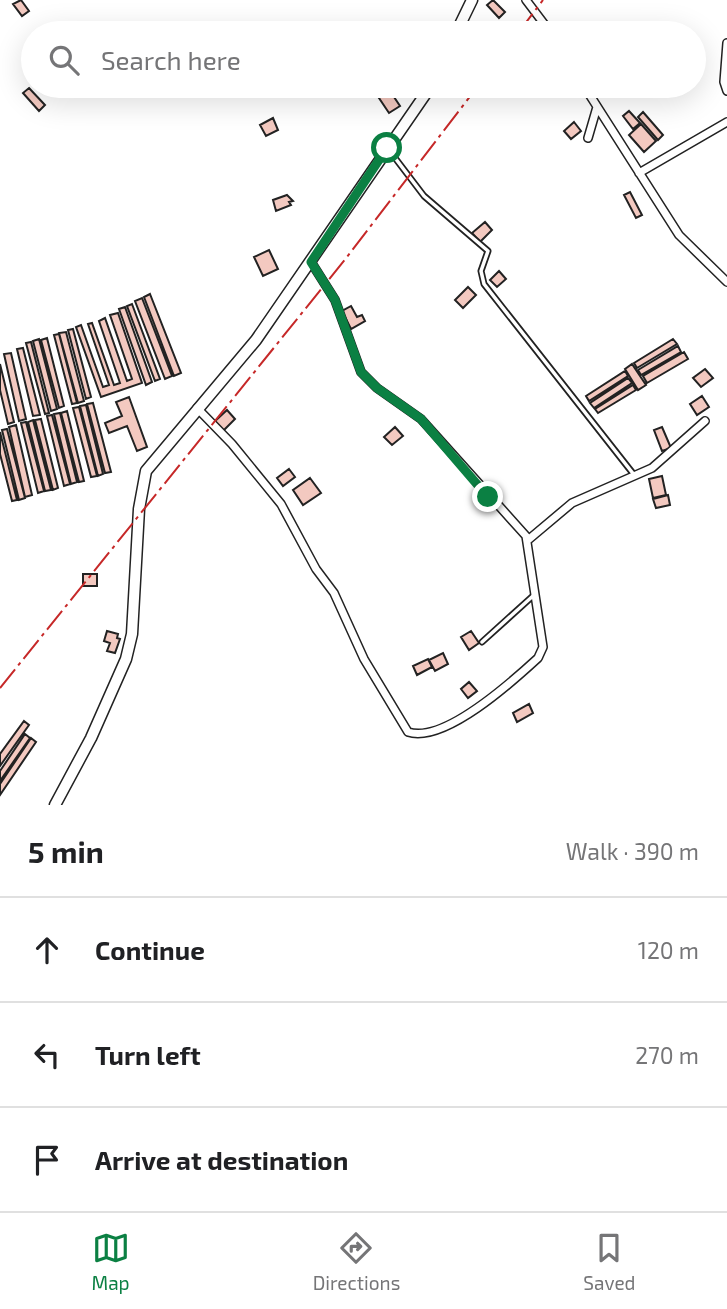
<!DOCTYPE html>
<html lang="en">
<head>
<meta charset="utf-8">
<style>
	:root { --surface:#fff; --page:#f2f2f2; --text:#202124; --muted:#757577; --line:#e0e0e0; --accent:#0b8043 }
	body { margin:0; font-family:"Exo 2",sans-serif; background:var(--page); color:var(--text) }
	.stop { position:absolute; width:21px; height:21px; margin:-16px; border:5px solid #0b8043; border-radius:50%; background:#fff }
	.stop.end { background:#0b8043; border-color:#fff; box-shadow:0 2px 7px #0008 }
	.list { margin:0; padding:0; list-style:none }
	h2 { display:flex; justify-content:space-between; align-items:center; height:91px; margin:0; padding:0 28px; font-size:30px }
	h2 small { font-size:23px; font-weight:400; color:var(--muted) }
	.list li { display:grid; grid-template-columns:46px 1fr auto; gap:21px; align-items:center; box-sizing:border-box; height:105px; padding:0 28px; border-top:2px solid var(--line) }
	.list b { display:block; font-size:26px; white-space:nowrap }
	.list em { font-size:23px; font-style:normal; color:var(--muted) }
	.icon { flex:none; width:38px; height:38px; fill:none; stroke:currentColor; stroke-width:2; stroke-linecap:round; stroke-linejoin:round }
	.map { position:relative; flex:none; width:727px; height:805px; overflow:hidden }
	.search { position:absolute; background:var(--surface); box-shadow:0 7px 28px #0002; left:21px; right:21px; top:21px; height:77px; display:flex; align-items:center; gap:18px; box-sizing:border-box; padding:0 24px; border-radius:38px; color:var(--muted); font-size:26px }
	.sheet { height:406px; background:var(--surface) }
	nav { display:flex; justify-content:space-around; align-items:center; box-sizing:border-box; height:98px; border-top:2px solid var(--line); background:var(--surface); font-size:19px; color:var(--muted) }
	nav a { display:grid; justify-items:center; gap:4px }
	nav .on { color:var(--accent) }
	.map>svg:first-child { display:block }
	.building { fill:#f3c9c0; stroke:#222; stroke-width:2 }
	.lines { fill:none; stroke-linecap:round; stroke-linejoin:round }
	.lane-casing { stroke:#222; stroke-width:7 }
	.street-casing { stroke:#222; stroke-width:10 }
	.secondary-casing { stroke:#222; stroke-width:13 }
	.lane { stroke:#fff; stroke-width:3.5 }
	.street { stroke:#fff; stroke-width:7 }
	.secondary { stroke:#fff; stroke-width:10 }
	.power { stroke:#c62828; stroke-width:2; stroke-dasharray:24 5 3.5 5; stroke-linecap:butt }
	.route { stroke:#0b8043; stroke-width:9 }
</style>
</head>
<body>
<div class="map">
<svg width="727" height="805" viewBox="0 0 727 805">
	<rect width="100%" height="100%" fill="#fff"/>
	<!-- building -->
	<path class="building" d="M21,0L29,11L22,16L13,4Z
		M493,0L505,12L499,18L487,5Z
		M29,88L45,105L39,111L23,93Z
		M390,91L400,106L389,113L379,98Z
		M629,111L640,123L633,129L623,116Z
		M643,112L663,135L658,140L638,117Z
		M273,118L278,130L266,136L260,125Z
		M574,122L581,131L571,139L564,131Z
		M641,124L656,141L644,152L629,135Z
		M630,192L642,215L636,218L624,195Z
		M287,195L293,201L289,202L291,205L276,211L273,200Z
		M485,222L492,230L480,242L472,233Z
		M269,250L278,269L263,276L254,257Z
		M499,271L506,279L497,287L490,280Z
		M468,287L476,295L463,308L455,300Z
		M150,294L181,373L174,376L144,297Z
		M142,298L172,376L165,379L135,301Z
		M132,304L160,379L155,381L127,306Z
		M351,306L357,317L362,315L365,321L351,329L342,311Z
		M125,307L152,382L146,385L119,309Z
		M118,313L142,383L101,397L76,327L81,325L103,387L109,385L88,324L92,323L114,385L120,383L99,321L105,318L127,381L132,379L110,315Z
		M73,329L91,397L86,399L68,330Z
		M66,332L84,401L78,403L59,333Z
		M59,334L77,403L72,404L54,335Z
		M47,338L64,406L59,408L41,340Z
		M39,339L57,409L51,411L33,341Z
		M673,339L677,344L637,368L634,363Z
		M31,342L49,413L45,414L26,343Z
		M678,346L681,352L641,375L638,370Z
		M23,348L40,415L33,416L17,349Z
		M684,352L688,359L647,383L643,376Z
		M11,353L26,419L19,421L4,354Z
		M0,364L14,422L8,424L0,390Z
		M632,364L646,385L638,390L625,369Z
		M705,369L713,378L701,387L693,378Z
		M625,371L628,376L589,401L586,396Z
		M628,378L632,383L594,408L590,403Z
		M633,385L636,390L598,413L595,409Z
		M702,396L709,407L697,415L690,404Z
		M129,397L147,447L137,451L127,426L109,433L105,423L122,416L116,402Z
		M93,403L111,472L105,473L87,404Z
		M86,405L103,474L98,476L80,406Z
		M79,407L97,476L91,477L73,408Z
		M227,410L235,419L223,431L214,422Z
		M67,411L84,481L79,482L61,413Z
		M60,413L77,482L71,484L54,414Z
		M52,415L70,484L64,486L47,416Z
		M41,419L58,488L53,490L35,420Z
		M33,420L51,490L45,491L28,422Z
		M26,422L44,491L38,493L21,423Z
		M16,425L32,495L25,497L9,427Z
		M395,427L403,436L392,445L384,437Z
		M662,427L671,448L662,451L654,430Z
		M7,429L25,498L19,500L2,430Z
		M0,432L17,500L12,501L0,454Z
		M289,469L295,477L283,486L277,478Z
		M662,476L666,495L653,498L649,479Z
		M310,478L321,493L303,505L293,490Z
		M668,495L670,505L656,508L653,499Z
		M83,574H97V586H83Z
		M107,631L118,634L117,638L120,639L115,653L107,651L110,643L104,641Z
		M471,631L479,643L469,650L461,637Z
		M443,653L448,664L435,671L429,660Z
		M428,659L432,667L417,675L413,666Z
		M469,682L477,691L468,698L461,689Z
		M529,704L533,713L517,722L513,713Z
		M24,721L29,725L0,766V754Z
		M25,734L30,738L0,781V771Z
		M31,738L36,742L0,795V784Z"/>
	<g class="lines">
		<!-- lane casing -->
		<g class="lane-casing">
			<path id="lane" d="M389,150L424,196L488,251L481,271L484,284L635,476
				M482,642L534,595"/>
		</g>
		<!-- street casing -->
		<g class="street-casing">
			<path id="street" d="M526,0L551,33
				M727,43L724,82L727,91
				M584,86L679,235L727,282
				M588,138L597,107
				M639,173L727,122
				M197,408L232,444L281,504L316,569L334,593L364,659L408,732C444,744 513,681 538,658L543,647L526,536L421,419L377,388L361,372L335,300L311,262
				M528,540L572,503L652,468L705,421"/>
		</g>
		<!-- secondary casing -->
		<g class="secondary-casing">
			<path id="secondary" d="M456,33L472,0
				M55,805L91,738L126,659L132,634L139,509L146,471L256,340L431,86"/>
		</g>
		<!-- lane -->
		<use href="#lane" class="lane"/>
		<!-- street -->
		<use href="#street" class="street"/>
		<!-- secondary -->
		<use href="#secondary" class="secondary"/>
		<!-- power -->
		<path class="power" d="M518,33L543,0
			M0,688L347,257L478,86"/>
	</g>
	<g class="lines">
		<!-- route -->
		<path class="route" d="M387,148L311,262L335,300L361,372L377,388L421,419L488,497"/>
	</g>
</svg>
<div class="stop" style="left:387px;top:148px"></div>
<div class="stop end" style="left:488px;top:497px"></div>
<div class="search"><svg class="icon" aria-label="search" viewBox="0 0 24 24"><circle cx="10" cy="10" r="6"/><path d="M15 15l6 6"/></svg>Search here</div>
</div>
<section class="sheet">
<h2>5 min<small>Walk · 390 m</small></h2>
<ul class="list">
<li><svg class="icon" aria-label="ahead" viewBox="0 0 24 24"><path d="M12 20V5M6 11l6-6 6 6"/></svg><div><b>Continue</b></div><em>120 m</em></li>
<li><svg class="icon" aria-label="left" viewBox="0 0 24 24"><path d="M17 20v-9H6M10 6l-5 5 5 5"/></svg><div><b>Turn left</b></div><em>270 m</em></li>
<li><svg class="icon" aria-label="arrive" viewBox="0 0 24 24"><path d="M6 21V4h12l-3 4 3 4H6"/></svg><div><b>Arrive at destination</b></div></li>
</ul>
</section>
<nav>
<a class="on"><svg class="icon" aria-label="map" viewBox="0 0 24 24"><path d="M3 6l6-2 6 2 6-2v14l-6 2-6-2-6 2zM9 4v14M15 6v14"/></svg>Map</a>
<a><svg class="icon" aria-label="directions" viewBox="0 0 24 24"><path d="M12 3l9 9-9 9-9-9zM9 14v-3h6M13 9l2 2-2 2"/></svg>Directions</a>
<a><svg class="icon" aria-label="saved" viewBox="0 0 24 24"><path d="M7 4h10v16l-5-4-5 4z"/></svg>Saved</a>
</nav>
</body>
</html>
